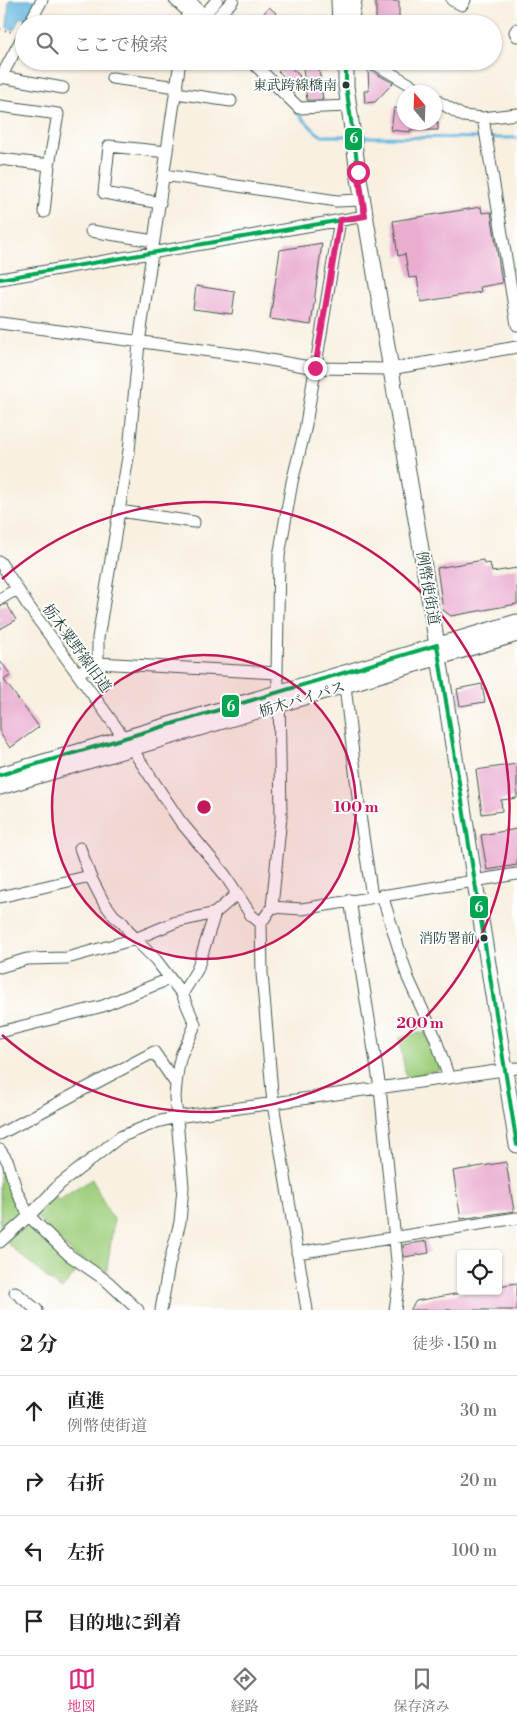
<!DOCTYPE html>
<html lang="ja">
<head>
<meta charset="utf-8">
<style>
	:root { --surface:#fff; --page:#f2f2f2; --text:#222; --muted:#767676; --line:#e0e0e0; --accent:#db2777 }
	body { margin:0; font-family:"Libre Bodoni","Noto Serif JP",serif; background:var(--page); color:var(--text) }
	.controls { position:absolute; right:15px; bottom:15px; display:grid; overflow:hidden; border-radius:5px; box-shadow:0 1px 4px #0004 }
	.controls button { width:45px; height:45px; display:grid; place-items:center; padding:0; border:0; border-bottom:1px solid var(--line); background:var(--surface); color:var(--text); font:25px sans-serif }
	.compass { position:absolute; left:397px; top:85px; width:45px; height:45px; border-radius:50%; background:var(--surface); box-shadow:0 1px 4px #0004; rotate:341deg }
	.stop { position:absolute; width:15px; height:15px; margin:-11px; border:4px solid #db2777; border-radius:50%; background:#fff }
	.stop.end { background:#db2777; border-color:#fff; box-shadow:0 1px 5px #0008 }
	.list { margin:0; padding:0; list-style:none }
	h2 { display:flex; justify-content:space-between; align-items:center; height:65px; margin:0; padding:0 20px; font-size:21px }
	h2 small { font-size:16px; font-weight:400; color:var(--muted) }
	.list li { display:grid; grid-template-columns:32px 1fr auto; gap:15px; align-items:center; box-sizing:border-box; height:70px; padding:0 20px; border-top:1px solid var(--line) }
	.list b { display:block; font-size:19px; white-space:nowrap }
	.list p { margin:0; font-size:16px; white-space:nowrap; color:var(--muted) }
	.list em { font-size:16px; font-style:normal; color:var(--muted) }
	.icon { flex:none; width:28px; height:28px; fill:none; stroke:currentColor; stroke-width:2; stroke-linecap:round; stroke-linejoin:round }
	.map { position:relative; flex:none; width:517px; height:1310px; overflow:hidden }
	.search { position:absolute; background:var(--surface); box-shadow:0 1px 4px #0004; left:15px; right:15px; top:15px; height:55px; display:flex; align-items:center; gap:12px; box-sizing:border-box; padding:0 18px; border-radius:28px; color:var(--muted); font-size:19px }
	.sheet { height:345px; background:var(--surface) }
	nav { display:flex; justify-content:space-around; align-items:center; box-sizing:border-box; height:70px; border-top:1px solid var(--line); background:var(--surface); font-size:14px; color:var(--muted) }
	nav a { display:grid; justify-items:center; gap:2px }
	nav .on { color:var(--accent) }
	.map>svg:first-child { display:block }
	.green { fill:#9fcf7d; stroke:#5f8658 }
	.water { fill:#65b7e0; stroke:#427a8a }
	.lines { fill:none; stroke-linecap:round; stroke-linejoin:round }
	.stream { stroke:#65b7e0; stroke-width:3 }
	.building { fill:#eaadd0 }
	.minor-casing { stroke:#40584e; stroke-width:13 }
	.major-casing { stroke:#40584e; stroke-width:17 }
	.path { stroke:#40584e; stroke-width:2; stroke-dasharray:1 4; stroke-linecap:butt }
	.minor { stroke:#fff; stroke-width:11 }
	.major { stroke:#fff; stroke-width:15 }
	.bus-1-casing { stroke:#fff; stroke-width:8 }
	.bus-1 { stroke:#00a651; stroke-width:4 }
	.route { stroke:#db2777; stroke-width:6 }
	.ring { fill:none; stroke:#c2185b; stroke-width:2.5 }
	.bus-dot { fill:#1f3d34; stroke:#fff; stroke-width:2 }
	.labels { text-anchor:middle; stroke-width:4; stroke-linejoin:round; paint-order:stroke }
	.bus-label { font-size:14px; fill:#1f3d34; stroke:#fff; text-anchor:end }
	.street-label { font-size:15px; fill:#1f3d34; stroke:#fff }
	.centre { fill:#c2185b; stroke:#fff; stroke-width:2.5 }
	.ring-label { font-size:15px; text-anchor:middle; font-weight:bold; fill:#c2185b; stroke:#fff; stroke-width:4; stroke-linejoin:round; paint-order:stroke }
	.line-badge { stroke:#fff; stroke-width:2 }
	.badge-label { font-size:14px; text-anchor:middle; font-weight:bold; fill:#fff }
</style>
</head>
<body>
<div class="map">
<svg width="517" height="1310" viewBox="0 0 517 1310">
	<rect width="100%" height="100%" fill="#fff"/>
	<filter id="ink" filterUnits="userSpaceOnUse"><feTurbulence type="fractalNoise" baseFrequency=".02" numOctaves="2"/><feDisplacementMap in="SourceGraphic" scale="10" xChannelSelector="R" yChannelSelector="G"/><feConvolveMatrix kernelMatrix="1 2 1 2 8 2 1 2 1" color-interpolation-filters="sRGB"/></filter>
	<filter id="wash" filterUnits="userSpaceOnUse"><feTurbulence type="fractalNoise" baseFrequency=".0096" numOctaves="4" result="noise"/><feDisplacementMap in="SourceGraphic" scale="20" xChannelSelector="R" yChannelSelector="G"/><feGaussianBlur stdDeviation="1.12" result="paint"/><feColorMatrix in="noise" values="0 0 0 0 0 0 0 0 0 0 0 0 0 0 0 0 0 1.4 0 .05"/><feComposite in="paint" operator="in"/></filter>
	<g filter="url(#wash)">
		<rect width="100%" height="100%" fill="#f8f0e0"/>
		<!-- green -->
		<path class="green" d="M425,1032L441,1070L406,1077L399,1038Z
			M0,1157L21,1211V1220L0,1239Z
			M92,1179L109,1213L114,1219L106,1276L74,1255L34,1215L52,1197L59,1200Z
			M28,1220L78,1270L61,1290L6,1242Z"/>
		<!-- water -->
		<path class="water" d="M9,0H37L26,20L20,17L14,30L7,28Z"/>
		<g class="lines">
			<!-- stream -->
			<path class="stream" d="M295,111L316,132L322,136H349
				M358,137L517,138"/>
		</g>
		<g id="blocks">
			<!-- building -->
			<path class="building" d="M376,1H399V24H376Z
				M269,7L276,13L267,24H255Z
				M302,61H318L323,100H307Z
				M286,63L300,76L292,84L278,71Z
				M368,69L393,83L375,102L365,103L364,91H369Z
				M394,108L404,109V122H438V130H410V132L391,130Z
				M481,207L482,213L491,212L502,283L480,287L481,292L421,302L417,277L409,278L405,254L398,256L393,221Z
				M322,243L311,325L270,319L280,250Z
				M196,286L235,292L232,314L193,309Z
				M483,560L484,564L490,563L492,572L517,568V604L451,616L443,610L437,568Z
				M7,604L16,620L0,629V606Z
				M0,661L11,675L4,680L39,727L10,748L0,733Z
				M482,684L485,702L460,706L457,689Z
				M517,764V798L501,800L502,811L482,814L476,770Z
				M517,829V865L487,870L481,835Z
				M506,1162L514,1211L461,1219L453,1171Z
				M427,1241L429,1253L404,1257L403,1245Z
				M517,1283V1310H410L416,1301L471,1291H498V1286Z"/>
		</g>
	</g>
	<g filter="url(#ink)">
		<use href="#blocks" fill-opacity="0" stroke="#40584e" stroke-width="1"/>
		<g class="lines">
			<!-- minor casing -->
			<g class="minor-casing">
				<path id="minor" d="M175,0L187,11L186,24
					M189,0L213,24
					M337,0L338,24
					M452,0L462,5L465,0
					M187,11L199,21L217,0
					M212,23L233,0
					M29,24L42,0
					M352,24L356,0
					M517,29L515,32L517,36
					M251,61L299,108L349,106
					M370,61L423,92
					M1,77L63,88
					M112,78L177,87
					M0,79L24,34
					M176,93L231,101
					M434,99L463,116L483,118L517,325
					M0,106L58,114L49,165
					M483,118L517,114
					M0,159L49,165L44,212
					M164,175L337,201L362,200
					M160,203L104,193L109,146L167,152
					M91,231L154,241
					M0,279L365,216
					M0,323L247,356L315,368L390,369L517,347
					M119,511L194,522
					M0,562L27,604L132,749L180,821L225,875L251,915L261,923
					M0,599L17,589
					M98,663V638L129,451L139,343L180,61
					M77,673L98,663L277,673L279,692L281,817L272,907L261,923L262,973L273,1104L307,1310
					M277,673L279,556L292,482L305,430L340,220
					M345,686L361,822L372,897
					M80,848L90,876L103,901L114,916L122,922L135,939L156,960L182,994L195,1024C192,1034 187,1043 182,1053C177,1066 176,1083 175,1097L183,1187L180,1222L169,1265L161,1310
					M382,895L408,978L435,1037L449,1078
					M0,897L90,876
					M350,900L380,1088L399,1281L395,1310
					M272,907L302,909L517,874
					M0,967L27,959L67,958L135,939L176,922L215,913L237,894
					M182,994L197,970L215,913
					M0,1032L103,1006L169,979
					M0,1134L154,1052L176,1084
					M0,1150L8,1162L17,1192L29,1216L69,1255L107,1281L138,1310
					M0,1242L29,1216L60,1184L120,1137L157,1122L177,1117L517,1068
					M297,1253L517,1218
					M15,1292L37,1310"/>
			</g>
			<!-- major casing -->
			<g class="major-casing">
				<path id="major" d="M346,24V0
					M346,61V86L358,172L437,645L517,1145
					M0,775L517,622
					M0,787L517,634"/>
			</g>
			<!-- path -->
			<path class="path" d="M0,29L12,32"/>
			<!-- minor -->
			<use href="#minor" class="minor"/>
			<!-- major -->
			<use href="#major" class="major"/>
			<!-- bus-1 casing -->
			<g class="bus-1-casing">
				<path id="bus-1" d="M346,61V86L365,216
					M0,279L365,216
					M0,775L437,645L517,1145"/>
			</g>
			<!-- bus-1 -->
			<use href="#bus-1" class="bus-1"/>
		</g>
	</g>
	<g class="lines" filter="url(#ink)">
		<!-- route -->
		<path class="route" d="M315,368L340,220L365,216L358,172"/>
	</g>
	<!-- distance rings -->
	<circle cx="204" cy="807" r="152" fill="#c2185b" fill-opacity=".12"/>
	<g class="ring">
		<circle cx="204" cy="807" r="152"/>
		<path d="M2 579A305 305 0 1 1 2 1035"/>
	</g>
	<!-- markers -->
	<g class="bus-dot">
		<circle cx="346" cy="85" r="4.5"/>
		<circle cx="484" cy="938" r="4.5"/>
	</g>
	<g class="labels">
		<!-- bus labels -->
		<g class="bus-label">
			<text x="337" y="90">東武跨線橋南</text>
			<text x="475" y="943">消防署前</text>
		</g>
		<!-- street labels -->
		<g class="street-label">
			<text transform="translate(428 588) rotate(80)" y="5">例幣使街道</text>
			<text transform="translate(77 648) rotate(54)" y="5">栃木粟野線旧道</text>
			<text transform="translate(302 699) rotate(-17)" y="5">栃木バイパス</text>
		</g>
	</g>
	<circle cx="204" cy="807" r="8" class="centre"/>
	<g class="ring-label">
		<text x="356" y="812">100 m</text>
		<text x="420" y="1028">200 m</text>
	</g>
	<g class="line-badge">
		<rect x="344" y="127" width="19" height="24" rx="5" fill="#00a651"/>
		<rect x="221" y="694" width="19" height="24" rx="5" fill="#00a651"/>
		<rect x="469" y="895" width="20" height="24" rx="5" fill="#00a651"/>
	</g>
	<g class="badge-label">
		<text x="354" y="143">6</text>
		<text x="231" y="711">6</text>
		<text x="479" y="912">6</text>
	</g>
</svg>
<div class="controls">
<button><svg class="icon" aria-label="locate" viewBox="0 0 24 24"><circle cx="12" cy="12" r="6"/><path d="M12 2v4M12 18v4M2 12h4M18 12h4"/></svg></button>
</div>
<svg class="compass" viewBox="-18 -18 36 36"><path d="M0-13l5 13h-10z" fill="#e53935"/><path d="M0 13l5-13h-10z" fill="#767676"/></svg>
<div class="stop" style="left:358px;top:172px"></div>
<div class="stop end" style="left:315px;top:368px"></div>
<div class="search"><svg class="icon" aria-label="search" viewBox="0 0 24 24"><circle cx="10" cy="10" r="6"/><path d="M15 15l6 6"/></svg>ここで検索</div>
</div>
<section class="sheet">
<h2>2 分<small>徒歩 · 150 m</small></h2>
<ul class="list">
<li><svg class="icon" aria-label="ahead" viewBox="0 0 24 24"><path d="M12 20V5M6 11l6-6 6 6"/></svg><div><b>直進</b><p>例幣使街道</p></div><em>30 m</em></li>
<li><svg class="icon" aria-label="right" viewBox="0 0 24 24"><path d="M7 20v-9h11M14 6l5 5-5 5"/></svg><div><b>右折</b></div><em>20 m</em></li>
<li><svg class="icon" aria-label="left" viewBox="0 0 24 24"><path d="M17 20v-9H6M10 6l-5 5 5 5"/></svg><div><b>左折</b></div><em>100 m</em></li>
<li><svg class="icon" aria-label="arrive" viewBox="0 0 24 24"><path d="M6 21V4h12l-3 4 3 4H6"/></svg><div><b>目的地に到着</b></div></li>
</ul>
</section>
<nav>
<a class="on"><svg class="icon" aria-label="map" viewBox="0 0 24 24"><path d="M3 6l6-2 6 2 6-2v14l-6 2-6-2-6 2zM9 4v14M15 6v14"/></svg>地図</a>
<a><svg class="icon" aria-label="directions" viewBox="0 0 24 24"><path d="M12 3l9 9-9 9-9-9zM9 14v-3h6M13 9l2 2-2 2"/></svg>経路</a>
<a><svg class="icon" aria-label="saved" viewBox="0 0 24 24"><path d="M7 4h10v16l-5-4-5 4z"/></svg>保存済み</a>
</nav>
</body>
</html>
